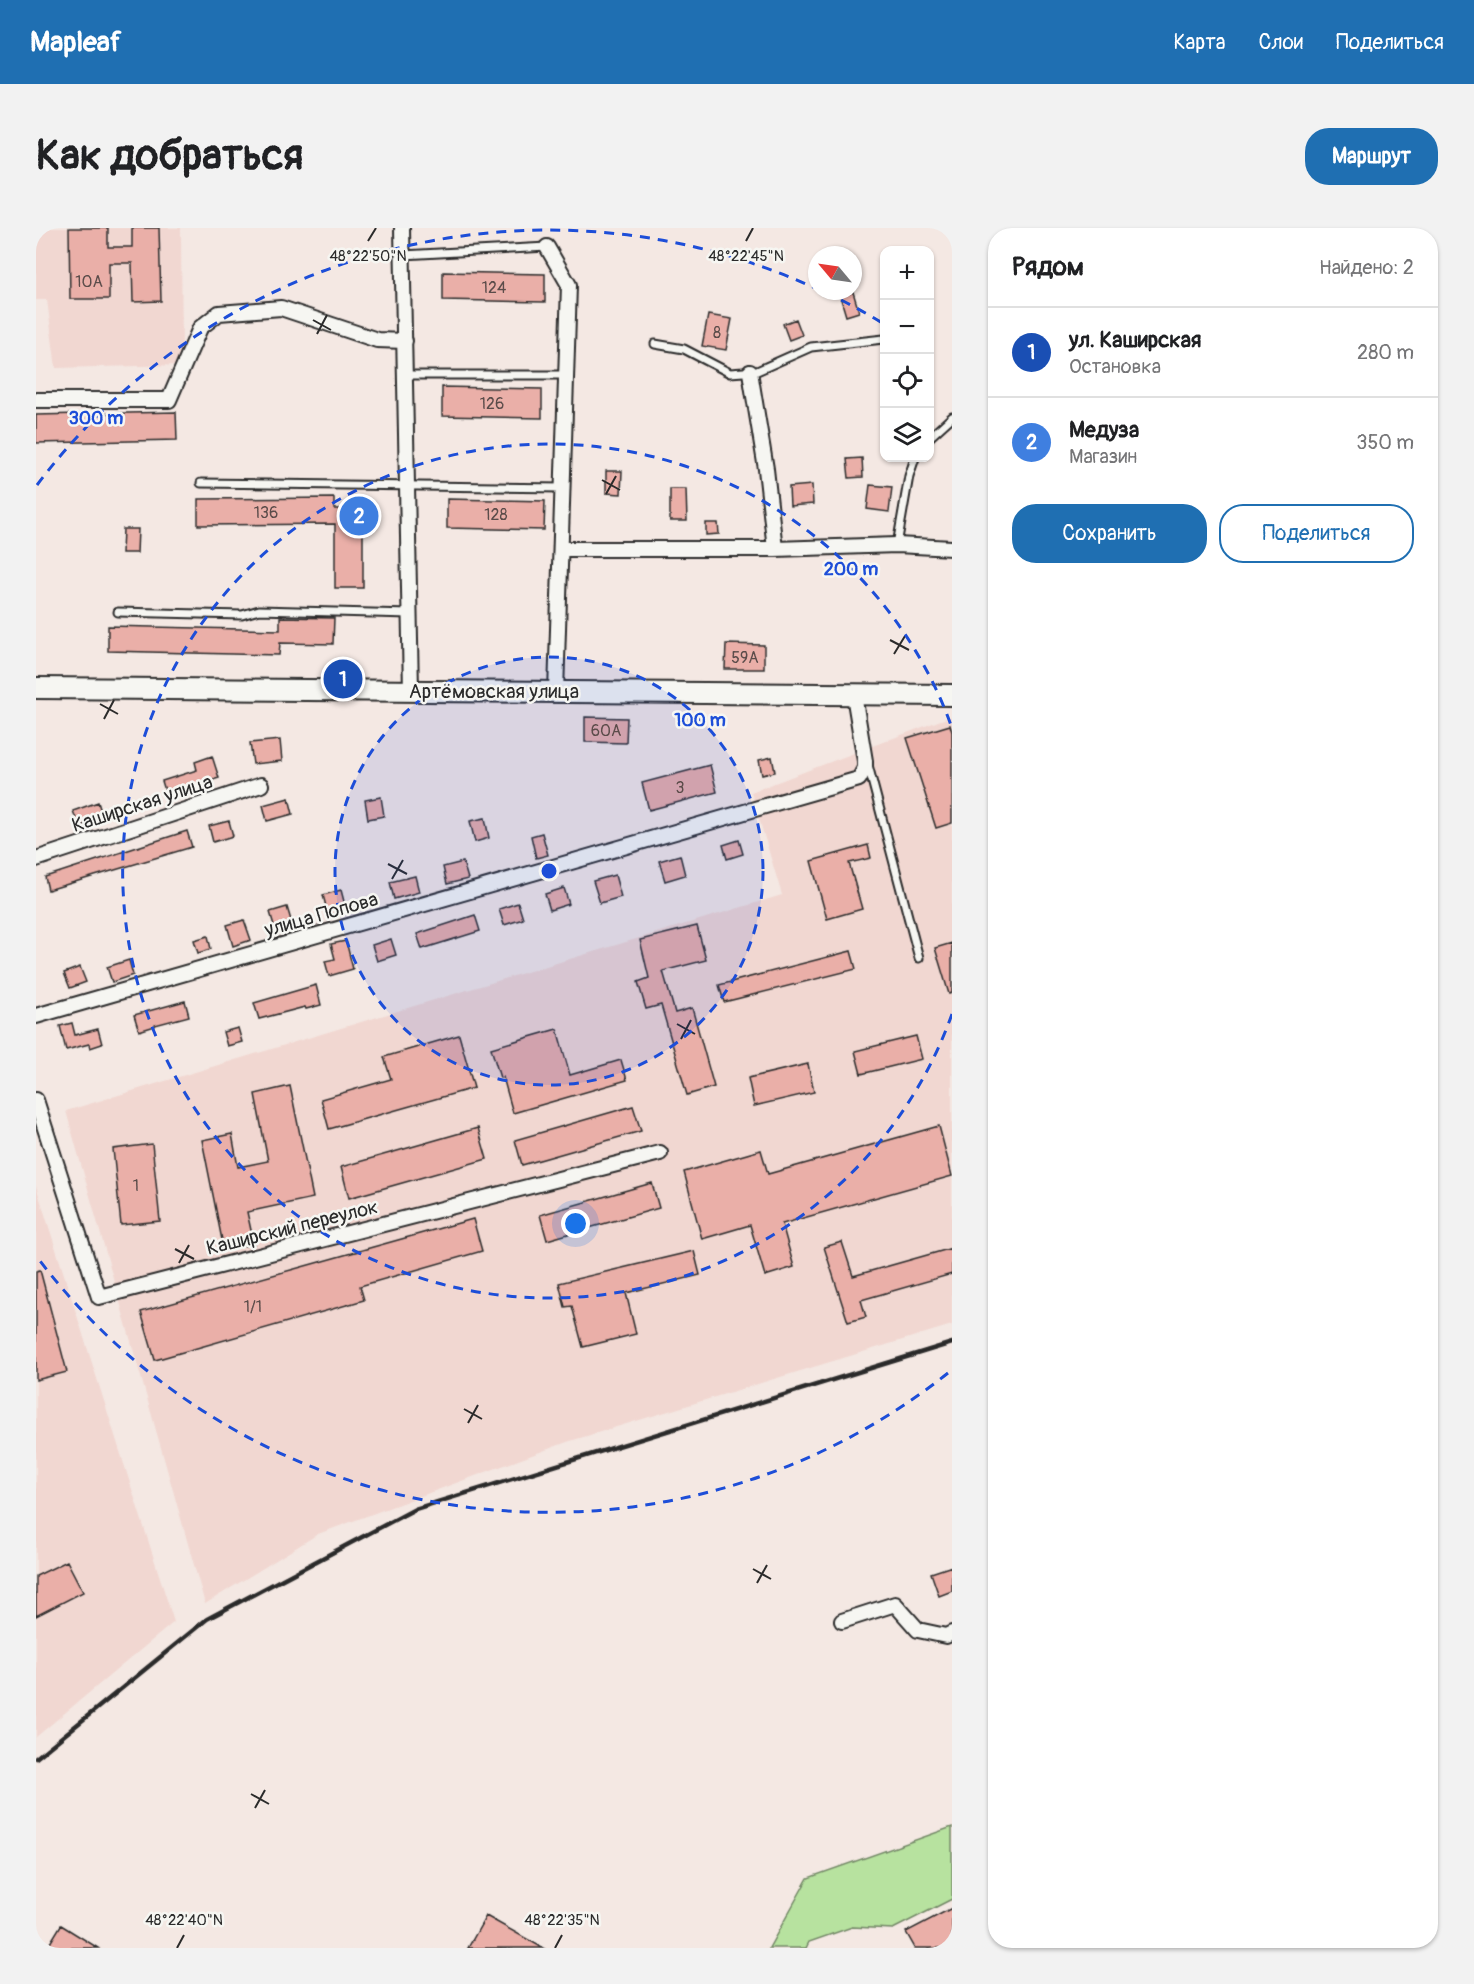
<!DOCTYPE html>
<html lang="ru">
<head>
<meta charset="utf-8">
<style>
	:root { --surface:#fff; --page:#f2f2f2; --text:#202124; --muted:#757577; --line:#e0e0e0; --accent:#1f6fb2 }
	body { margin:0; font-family:Pangolin,sans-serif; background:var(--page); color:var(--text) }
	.controls { position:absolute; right:18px; top:18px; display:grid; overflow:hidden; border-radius:12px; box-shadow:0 2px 4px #0004 }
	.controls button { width:54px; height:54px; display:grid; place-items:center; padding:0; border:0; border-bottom:2px solid var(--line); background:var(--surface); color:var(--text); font:30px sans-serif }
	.compass { position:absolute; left:772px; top:18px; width:54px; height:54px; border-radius:50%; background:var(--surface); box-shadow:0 2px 4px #0004; rotate:299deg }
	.you { position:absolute; left:540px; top:996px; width:21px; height:21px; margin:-15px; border:4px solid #fff; border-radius:50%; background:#1a73e8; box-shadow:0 0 0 9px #1a73e833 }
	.badge { display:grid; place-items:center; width:39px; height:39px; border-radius:50%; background:var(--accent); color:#fff; font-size:20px; font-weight:700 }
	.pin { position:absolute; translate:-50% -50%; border:3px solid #fff; box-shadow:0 2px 6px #0006 }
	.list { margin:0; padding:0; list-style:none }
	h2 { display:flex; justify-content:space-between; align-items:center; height:78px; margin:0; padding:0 24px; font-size:26px }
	h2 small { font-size:20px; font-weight:400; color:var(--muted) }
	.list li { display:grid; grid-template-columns:39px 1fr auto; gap:18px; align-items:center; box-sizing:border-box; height:90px; padding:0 24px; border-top:2px solid var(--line) }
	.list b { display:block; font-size:22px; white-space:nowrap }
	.list p { margin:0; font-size:20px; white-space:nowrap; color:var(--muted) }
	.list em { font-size:20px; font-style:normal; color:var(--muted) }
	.actions { display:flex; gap:12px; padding:18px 24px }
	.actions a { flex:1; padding:14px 0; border:2px solid var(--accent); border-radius:24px; text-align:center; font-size:21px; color:var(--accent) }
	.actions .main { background:var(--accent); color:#fff }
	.icon { flex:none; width:33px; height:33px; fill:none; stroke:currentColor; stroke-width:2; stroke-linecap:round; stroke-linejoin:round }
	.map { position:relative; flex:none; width:916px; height:1720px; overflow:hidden; border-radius:24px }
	header { display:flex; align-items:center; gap:36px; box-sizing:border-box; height:84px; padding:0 30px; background:var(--accent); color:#fff }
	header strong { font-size:28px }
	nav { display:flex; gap:33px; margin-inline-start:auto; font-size:21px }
	.intro { display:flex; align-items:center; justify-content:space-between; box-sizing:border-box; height:144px; padding:0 36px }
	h1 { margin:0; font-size:42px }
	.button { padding:15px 27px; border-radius:24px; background:var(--accent); color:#fff; font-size:21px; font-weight:700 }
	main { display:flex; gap:36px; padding:0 36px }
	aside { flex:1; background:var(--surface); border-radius:24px; box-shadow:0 2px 4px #0004 }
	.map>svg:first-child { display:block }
	.built { fill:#f1d7d1 }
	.green { fill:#b7e29f; stroke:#718665; stroke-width:1.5 }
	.building { fill:#eaafa8; stroke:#2b2b2b; stroke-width:1.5 }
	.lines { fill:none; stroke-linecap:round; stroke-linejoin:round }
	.lane-casing { stroke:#2b2b2b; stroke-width:11 }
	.street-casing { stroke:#2b2b2b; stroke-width:18 }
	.secondary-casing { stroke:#2b2b2b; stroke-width:24 }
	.lane { stroke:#f6f6f2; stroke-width:7 }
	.street { stroke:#f6f6f2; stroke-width:14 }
	.secondary { stroke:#f6f6f2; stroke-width:20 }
	.rail { stroke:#2b2b2b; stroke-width:4.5 }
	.ticks { fill:none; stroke:#2b2b2b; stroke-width:2 }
	.ring { fill:none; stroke:#1d4ed8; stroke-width:3; stroke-dasharray:10 8 }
	.labels { text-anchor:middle; stroke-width:5; stroke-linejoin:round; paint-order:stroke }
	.number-label { font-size:16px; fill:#5b4c4a }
	.street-label { font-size:20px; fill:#2b2b2b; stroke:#f6f6f2 }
	.ticks-label { font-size:15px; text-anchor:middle; fill:#2b2b2b; stroke:#f6f6f2; stroke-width:5; stroke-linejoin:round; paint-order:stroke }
	.centre { fill:#1d4ed8; stroke:#f6f6f2; stroke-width:3 }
	.ring-label { font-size:18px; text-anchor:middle; font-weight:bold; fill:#1d4ed8; stroke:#f6f6f2; stroke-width:5; stroke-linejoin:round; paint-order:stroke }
</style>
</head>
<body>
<header>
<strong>Mapleaf</strong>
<nav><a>Карта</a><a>Слои</a><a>Поделиться</a></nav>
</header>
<div class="intro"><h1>Как добраться</h1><a class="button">Маршрут</a></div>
<main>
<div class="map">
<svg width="916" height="1720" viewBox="0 0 916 1720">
	<rect width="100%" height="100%" fill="#f4e8e3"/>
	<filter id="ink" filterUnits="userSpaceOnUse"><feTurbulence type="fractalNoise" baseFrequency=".0167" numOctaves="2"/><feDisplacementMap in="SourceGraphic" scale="12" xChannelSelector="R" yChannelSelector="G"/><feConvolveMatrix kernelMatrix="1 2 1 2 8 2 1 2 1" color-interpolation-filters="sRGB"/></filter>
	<g filter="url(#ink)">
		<!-- built -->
		<path class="built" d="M0,0H145L146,137L20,140L11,72H0Z
			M913,489H916V1097L531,1214L282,1306L169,1376L30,883L746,667L715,564Z
			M0,958L138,1394L0,1509Z"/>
		<!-- green -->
		<path class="green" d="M916,1599V1671L857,1701L816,1699L773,1714L770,1720H733L772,1650Z"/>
		<!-- building -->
		<path class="building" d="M33,0H72V19H96V0H123L125,73L97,74L96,35H73V71H34Z
			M407,44L509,46V74L407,72Z
			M817,64L823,84L810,88L804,68Z
			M672,87L696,91L690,122L666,118Z
			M760,91L766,107L753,112L747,96Z
			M406,159L506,161V190L406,188Z
			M140,184L141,212L0,215V187Z
			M826,230L827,249L813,250L811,231Z
			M570,243H586L585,266L570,265Z
			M776,257L777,276L754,278L753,259Z
			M834,257L856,259L853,284L831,281Z
			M634,261H650L651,293H634Z
			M298,270V281H327V360H299V296L162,297V271Z
			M411,271L509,273L508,302L411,300Z
			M670,295H682L683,306L670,307Z
			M87,301H102L101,325H86Z
			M244,389L298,390L297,416L244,415L243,427L72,423V398L244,402Z
			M690,416L728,417V441H689Z
			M549,489L591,490L590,515L549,514Z
			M914,497L916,504V595L900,600L871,510Z
			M244,512L246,533L217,536L214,515Z
			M176,528L183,550L145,562L146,564L131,569L126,553L161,542L159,534Z
			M736,529L739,544L726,547L723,532Z
			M674,537L681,564L613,582L606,555Z
			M345,569L348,588L332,591L329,572Z
			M253,570L257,586L231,593L227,577Z
			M62,574L67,590L43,598L37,583Z
			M449,590L453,610L439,614L434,593Z
			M193,593L197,608L177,614L173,598Z
			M151,603L156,619L12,662L9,649Z
			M506,605L512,627L500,630L495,608Z
			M703,612L707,626L691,631L687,617Z
			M832,617L835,630L813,635L826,681L791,691L775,633Z
			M644,627L649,647L629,653L623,633Z
			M427,634L432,651L411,656L407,639Z
			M579,647L585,669L564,675L557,653Z
			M379,648L383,664L358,671L354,654Z
			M528,660L533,676L514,682L509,666Z
			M305,662L311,685L293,690L287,667Z
			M482,675L487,691L468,697L463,681Z
			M251,679L257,699L240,704L234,684Z
			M439,687L444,703L386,721L381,706Z
			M208,692L215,712L197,718L191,697Z
			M661,698L670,732L627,743L639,785L656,780L678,859L651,867L625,777L610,781L602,754L613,750L604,712Z
			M172,708L175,721L162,725L158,712Z
			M355,711L360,727L341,733L336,717Z
			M310,713L317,741L293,748L289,733L299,731L295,716Z
			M916,715V765L913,766L899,720Z
			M815,723L820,741L688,774L683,757Z
			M93,732L97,747L76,754L71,739Z
			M44,739L50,754L34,760L28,745Z
			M280,757L285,777L270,781L269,779L223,791L218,775Z
			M149,773L153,788L119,797V798L103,803L98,787Z
			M36,795L39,807L62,801L66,816L54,820L53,816L30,822L24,798Z
			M202,800L206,814L191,818L187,804Z
			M521,801L534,847L585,832L591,852L477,885L467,849L464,850L455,820Z
			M423,807L438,860L293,901L285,871L355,851L348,829Z
			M880,808L886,831L825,846L819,823Z
			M772,836L778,864L718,878L712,850Z
			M254,858L277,970L211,984L218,1016L188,1022L166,912L196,906L202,939L232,933L219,866Z
			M597,878L605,903L486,937L479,912Z
			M903,898L916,948L746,996L758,1039L729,1048L714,997L666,1011L648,944L725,922L732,946Z
			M442,900L451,931L313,970L305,939Z
			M116,916L124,993L85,997L77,921Z
			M616,955L623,980L511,1012L504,987Z
			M437,991L446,1023L324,1058L328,1072L119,1132L105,1084Z
			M806,1014L817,1048L916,1020V1046L825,1072L830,1089L812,1094L788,1019Z
			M658,1023L664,1047L590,1065L600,1106L547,1119L536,1078L529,1079L523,1055Z
			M4,1042L31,1144L0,1152V1043Z
			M31,1333L47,1364L0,1388V1348Z
			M916,1338V1363L903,1368L895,1345Z
			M916,1680V1720H879L870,1704Z
			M450,1688L507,1720H432Z
			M25,1697L62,1720H11Z"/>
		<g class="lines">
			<!-- lane casing -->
			<g class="lane-casing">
				<path id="lane" d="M367,27L511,19
					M619,116L648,121L694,145L721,143L775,119L848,111
					M369,147H530
					M894,209L916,189
					M165,255L527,260
					M861,317L873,248L879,230
					M82,384L206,387L223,382L374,386
					M832,537L883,730"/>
			</g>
			<!-- street casing -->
			<g class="street-casing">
				<path id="street" d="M366,0L375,463
					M511,19L533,57L520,464
					M714,144L730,241L739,321
					M0,172H133L164,100L183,85L245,80L341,112L369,113
					M525,321H739L861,317L916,320
					M0,631L225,557
					M0,788L823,551L829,540V533L818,467
					M0,872L63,1069L624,925
					M806,1393L859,1376L882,1402L910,1408L916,1405"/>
			</g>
			<!-- secondary casing -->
			<g class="secondary-casing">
				<path id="secondary" d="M0,460L916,467"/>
			</g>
			<!-- lane -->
			<use href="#lane" class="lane"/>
			<!-- street -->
			<use href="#street" class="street"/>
			<!-- secondary -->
			<use href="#secondary" class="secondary"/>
			<!-- rail -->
			<path class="rail" d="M0,1530L171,1391L379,1281L916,1115"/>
		</g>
	</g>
	<!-- ticks -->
	<path class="ticks" d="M332,13L340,0M710,13L717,0M277,92L295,102M281,106L291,87M566,252L584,262M570,266L580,248M854,412L873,422M858,426L869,408M64,476L82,486M68,491L78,472M352,636L371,646M356,651L367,632M641,796L659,806M645,811L655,792M139,1021L158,1031M143,1035L153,1017M428,1181L446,1191M432,1195L442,1177M717,1341L735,1351M721,1355L731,1337M215,1566L233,1576M219,1580L229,1562M141,1720L148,1707M519,1720L526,1707"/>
	<!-- distance rings -->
	<circle cx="513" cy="643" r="214" fill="#1d4ed8" fill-opacity=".12"/>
	<g class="ring">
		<circle cx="513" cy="643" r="214"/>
		<path d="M916 786A427 427 0 1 1 916 500"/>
		<path d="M912 1145A641 641 0 0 1 1 1029M1 257A641 641 0 0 1 779 60M789 64A641 641 0 0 1 848 96"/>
	</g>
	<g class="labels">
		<!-- number labels -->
		<g class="number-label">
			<text x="53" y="59">10А</text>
			<text x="458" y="65">124</text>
			<text x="681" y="110">8</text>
			<text x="456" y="181">126</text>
			<text x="230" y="290">136</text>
			<text x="460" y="292">128</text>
			<text x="709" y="435">59А</text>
			<text x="570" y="508">60А</text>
			<text x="644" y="565">3</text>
			<text x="100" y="963">1</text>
			<text x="217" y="1084">1/1</text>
		</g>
		<!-- street labels -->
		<g class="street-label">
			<text x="458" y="470">Артёмовская улица</text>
			<text transform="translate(106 575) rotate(-18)" y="7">Каширская улица</text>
			<text transform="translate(285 686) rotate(-16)" y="7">улица Попова</text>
			<text transform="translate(256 999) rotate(-14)" y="7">Каширский переулок</text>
		</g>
	</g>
	<g class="ticks-label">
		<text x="332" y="33">48°22'50"N</text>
		<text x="710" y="33">48°22'45"N</text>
		<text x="148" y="1697">48°22'40"N</text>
		<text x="526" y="1697">48°22'35"N</text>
	</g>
	<circle cx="513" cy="643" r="9" class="centre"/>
	<g class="ring-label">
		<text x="60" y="196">300 m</text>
		<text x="815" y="347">200 m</text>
		<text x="664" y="498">100 m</text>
	</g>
</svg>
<div class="controls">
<button>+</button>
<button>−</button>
<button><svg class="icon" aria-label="locate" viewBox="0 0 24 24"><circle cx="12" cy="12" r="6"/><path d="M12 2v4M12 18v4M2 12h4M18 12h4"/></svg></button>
<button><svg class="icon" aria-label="layers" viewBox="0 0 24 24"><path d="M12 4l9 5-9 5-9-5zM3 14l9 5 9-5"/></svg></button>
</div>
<svg class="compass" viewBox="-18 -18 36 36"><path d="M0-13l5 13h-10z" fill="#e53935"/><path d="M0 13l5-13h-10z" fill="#757577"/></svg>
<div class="you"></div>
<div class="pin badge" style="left:307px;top:451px;background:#1a4fb4">1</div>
<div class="pin badge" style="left:323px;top:288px;background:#3f7fe0">2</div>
</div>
<aside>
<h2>Рядом<small>Найдено: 2</small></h2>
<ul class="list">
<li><span class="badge" style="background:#1a4fb4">1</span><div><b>ул. Каширская</b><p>Остановка</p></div><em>280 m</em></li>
<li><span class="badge" style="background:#3f7fe0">2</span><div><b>Медуза</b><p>Магазин</p></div><em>350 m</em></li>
</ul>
<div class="actions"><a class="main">Сохранить</a><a>Поделиться</a></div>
</aside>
</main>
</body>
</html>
